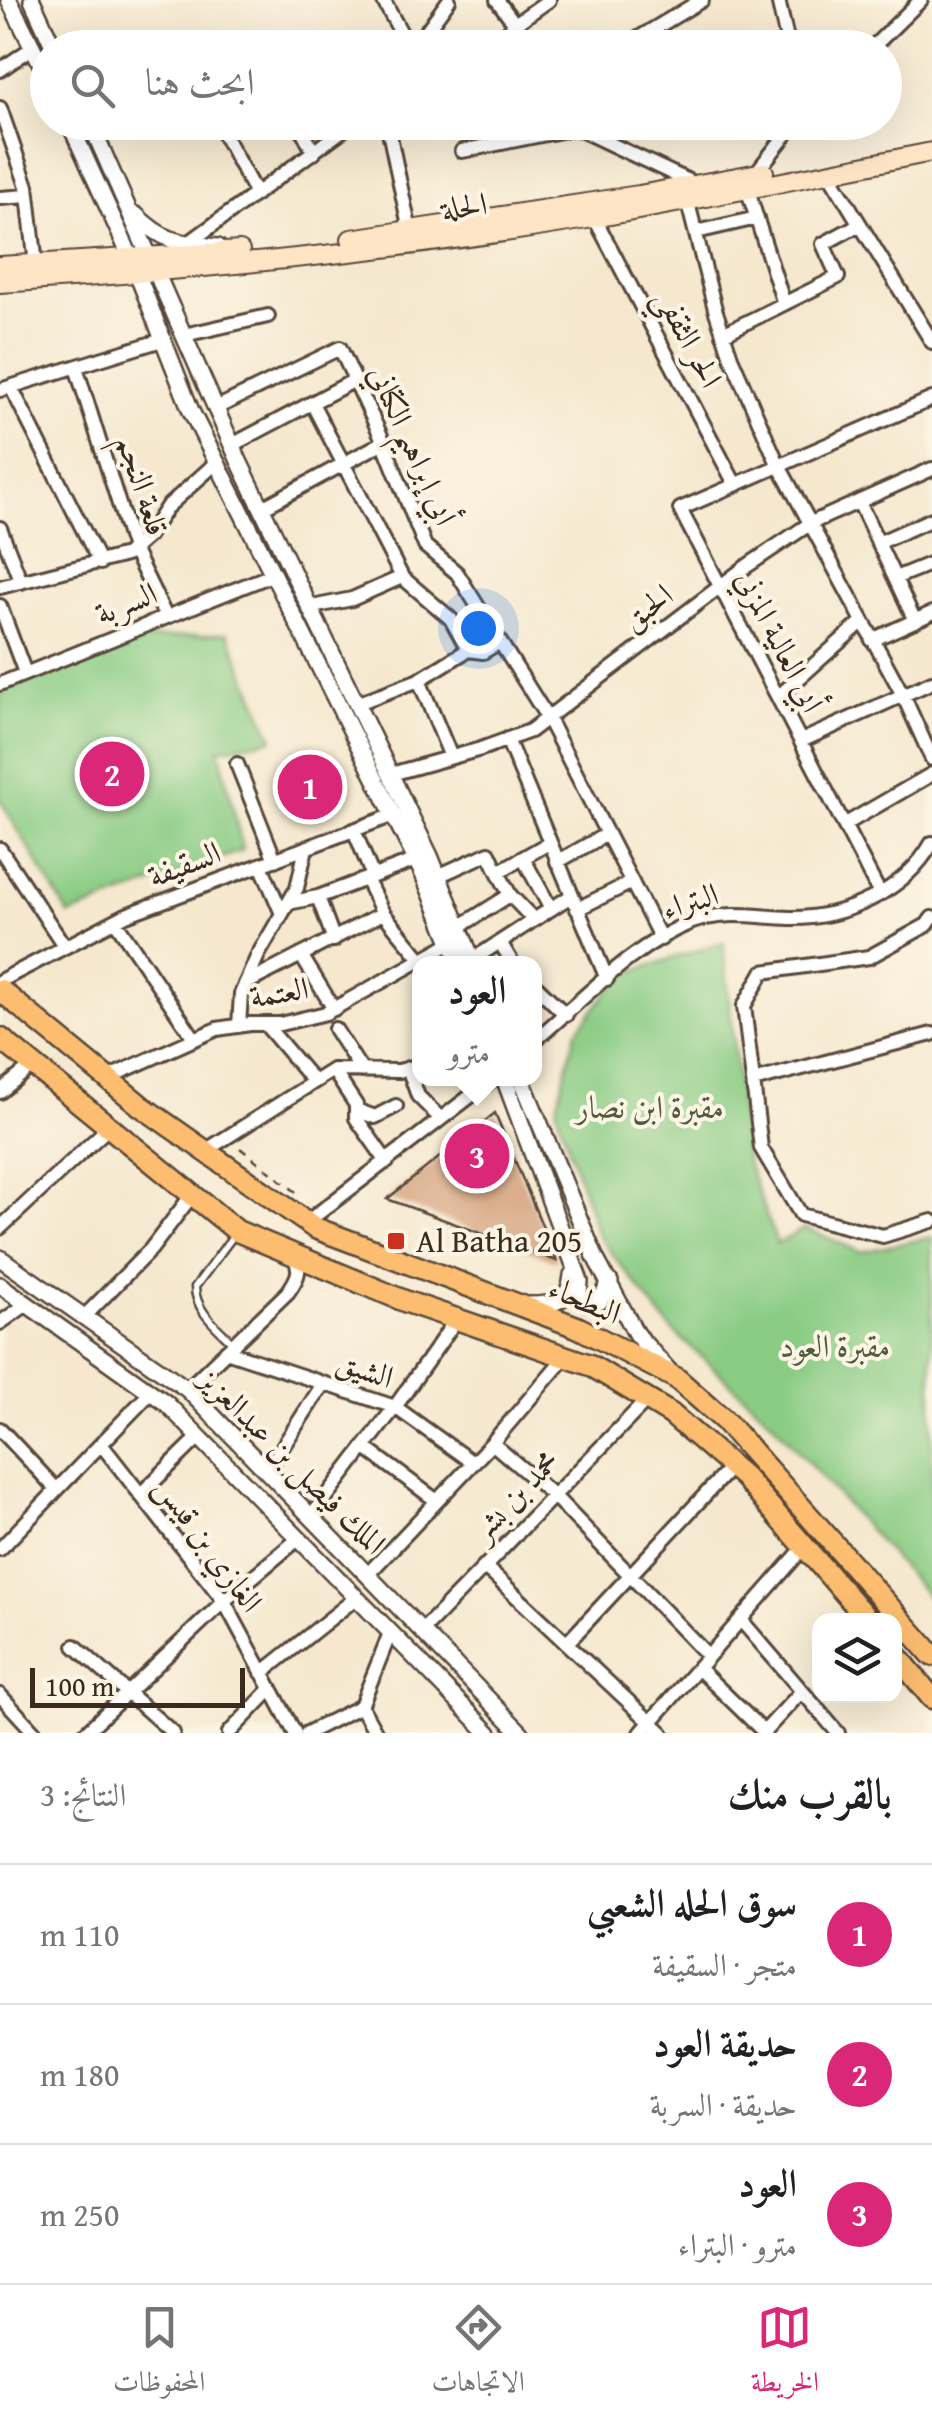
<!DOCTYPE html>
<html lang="ar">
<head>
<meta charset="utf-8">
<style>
	:root { --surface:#fff; --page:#f2f2f2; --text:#202124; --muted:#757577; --line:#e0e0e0; --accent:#db2777 }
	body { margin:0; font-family:"Gentium Book Plus",Amiri,serif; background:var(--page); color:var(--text); direction:rtl }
	.controls { position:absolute; right:30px; bottom:30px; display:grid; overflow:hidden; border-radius:20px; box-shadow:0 10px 40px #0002 }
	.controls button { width:90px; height:90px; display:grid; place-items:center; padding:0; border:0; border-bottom:2px solid var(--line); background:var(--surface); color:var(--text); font:50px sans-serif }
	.scale { position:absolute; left:30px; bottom:25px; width:215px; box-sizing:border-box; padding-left:10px; border:5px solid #3b2a1e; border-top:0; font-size:28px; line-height:35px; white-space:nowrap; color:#3b2a1e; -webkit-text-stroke:8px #fcf5e5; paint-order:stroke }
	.you { position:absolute; left:478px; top:628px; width:35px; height:35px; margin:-25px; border:8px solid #fff; border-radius:50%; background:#1a73e8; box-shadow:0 0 0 15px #1a73e833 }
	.badge { display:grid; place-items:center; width:65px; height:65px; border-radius:50%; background:var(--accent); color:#fff; font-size:32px; font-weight:700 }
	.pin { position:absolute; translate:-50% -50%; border:5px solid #fff; box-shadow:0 2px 10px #0006 }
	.popup { position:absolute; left:412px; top:956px; width:130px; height:130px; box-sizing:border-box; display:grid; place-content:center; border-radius:20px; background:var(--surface); filter:drop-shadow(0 2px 8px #0005); font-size:32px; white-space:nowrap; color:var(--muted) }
	.popup b { font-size:38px; color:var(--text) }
	.popup::after { content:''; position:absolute; left:50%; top:100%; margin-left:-20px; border:20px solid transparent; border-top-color:var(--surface) }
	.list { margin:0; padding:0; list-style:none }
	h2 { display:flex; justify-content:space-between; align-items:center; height:130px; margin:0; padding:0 40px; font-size:42px }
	h2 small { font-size:32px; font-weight:400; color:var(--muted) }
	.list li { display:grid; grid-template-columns:65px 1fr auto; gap:30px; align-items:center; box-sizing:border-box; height:140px; padding:0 40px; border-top:2px solid var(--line) }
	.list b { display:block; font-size:38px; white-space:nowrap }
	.list p { margin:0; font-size:32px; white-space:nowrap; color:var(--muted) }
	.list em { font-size:32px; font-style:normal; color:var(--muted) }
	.icon { flex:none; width:55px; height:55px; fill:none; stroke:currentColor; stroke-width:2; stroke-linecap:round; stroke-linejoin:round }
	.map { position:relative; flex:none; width:932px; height:1733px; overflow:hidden; direction:ltr }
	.search { position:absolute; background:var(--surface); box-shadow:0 10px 40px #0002; left:30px; right:30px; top:30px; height:110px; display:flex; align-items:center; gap:25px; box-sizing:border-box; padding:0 35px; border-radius:55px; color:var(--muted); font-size:38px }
	.sheet { height:550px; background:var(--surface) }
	nav { display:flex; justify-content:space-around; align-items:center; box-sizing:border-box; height:140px; border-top:2px solid var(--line); background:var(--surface); font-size:28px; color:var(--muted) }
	nav a { display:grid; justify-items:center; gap:5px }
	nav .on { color:var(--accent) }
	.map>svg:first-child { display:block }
	.green { fill:#8acc84; stroke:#627b51; stroke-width:2.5 }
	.building { fill:#d39e78 }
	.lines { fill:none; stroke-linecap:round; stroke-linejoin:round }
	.service-casing { stroke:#574639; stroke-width:11 }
	.minor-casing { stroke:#574639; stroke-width:18 }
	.tertiary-casing { stroke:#574639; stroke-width:20 }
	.secondary-casing { stroke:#574639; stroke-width:22 }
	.primary-casing { stroke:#574639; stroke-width:25 }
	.path { stroke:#574639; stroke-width:2.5; stroke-dasharray:8 8; stroke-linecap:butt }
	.service { stroke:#fff; stroke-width:6 }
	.minor { stroke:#fff; stroke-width:12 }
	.tertiary { stroke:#fff; stroke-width:15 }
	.secondary { stroke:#fee5c5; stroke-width:18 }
	.primary { stroke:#fcbd6f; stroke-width:20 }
	.poi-dot { fill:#c8321e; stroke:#fcf5e5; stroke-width:4 }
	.labels { text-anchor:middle; stroke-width:8; stroke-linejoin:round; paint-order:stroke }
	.street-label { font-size:32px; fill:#3b2a1e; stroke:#fcf5e5 }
	.park-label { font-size:32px; fill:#535b3d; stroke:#fcf5e5 }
	.poi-label { font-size:32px; fill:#3b2a1e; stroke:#fcf5e5; text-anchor:start }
</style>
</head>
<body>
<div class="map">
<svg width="932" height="1733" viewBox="0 0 932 1733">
	<rect width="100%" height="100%" fill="#fcf5e5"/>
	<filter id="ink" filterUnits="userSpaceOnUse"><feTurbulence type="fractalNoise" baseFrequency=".01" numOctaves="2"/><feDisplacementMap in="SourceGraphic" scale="20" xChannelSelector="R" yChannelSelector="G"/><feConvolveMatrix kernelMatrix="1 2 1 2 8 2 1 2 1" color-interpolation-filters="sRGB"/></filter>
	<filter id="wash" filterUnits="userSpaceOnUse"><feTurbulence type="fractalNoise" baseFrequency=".0048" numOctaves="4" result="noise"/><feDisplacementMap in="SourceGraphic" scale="40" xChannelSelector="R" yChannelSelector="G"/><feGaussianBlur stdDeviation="2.25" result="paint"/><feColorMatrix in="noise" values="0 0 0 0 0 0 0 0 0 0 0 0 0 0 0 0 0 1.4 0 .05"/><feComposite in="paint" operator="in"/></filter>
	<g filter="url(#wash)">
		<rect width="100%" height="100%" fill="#f5e8cf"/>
		<!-- green -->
		<path class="green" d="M228,633L273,739L219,749L243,850L69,915L0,800V695L12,687L138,640Z
			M723,942L746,1160L777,1244L805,1228L860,1252L932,1237V1601L771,1420L672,1330L598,1236L556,1109L576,1032L621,975Z"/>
		<g id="blocks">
			<!-- building -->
			<path class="building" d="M495,1113L557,1261L387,1199Z"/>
		</g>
	</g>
	<g filter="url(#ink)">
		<use href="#blocks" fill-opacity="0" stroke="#574639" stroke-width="2.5"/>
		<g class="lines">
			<!-- service casing -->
			<g class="service-casing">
				<path id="service" d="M234,1344C218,1328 195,1311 195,1287L236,1232"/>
			</g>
			<!-- minor casing -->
			<g class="minor-casing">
				<path id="minor" d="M383,0L405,40L416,48
					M497,0L515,24
					M778,0L789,48
					M414,48L449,0
					M492,48L515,24L549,0
					M622,48L702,0
					M872,48L921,0
					M0,70L32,48
					M0,108L27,186L36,265
					M217,122L256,194
					M298,122L314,153
					M387,122L410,231
					M564,122L695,184
					M94,131L109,122
					M462,151L576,128
					M828,172L932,342
					M755,174L796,122
					M747,188L784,304
					M0,198L28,196
					M687,199L715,309L731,357L778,464L903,695L932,759
					M594,217L735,484
					M696,232L757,218
					M187,244L354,122
					M723,334L838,277L823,244L860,224
					M184,335L268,316
					M76,367L133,549L166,617
					M11,387L100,563
					M0,390L162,340
					M312,403L402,577L451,619L468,650
					M216,408L340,348L381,436L425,546L457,573L547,717L661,939
					M232,445L355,380
					M859,502L915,621
					M262,508L384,442
					M0,528L21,582
					M878,543L932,519
					M895,578L932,563
					M0,587L126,555L148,536L167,507L217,462
					M0,606L25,673
					M312,607L352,599L402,577
					M872,640L932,613
					M419,680L451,757
					M0,684L274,574
					M778,697L862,622
					M358,703L419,680L468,650L483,652L500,642
					M507,739L607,979
					M801,741L932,682
					M237,764L275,860
					M391,774L481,749L530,731L747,566L811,523L932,469
					M844,825L932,774
					M354,830L371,872L367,881L383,913L422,960
					M0,849L65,947
					M523,858L551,909
					M557,862L607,834
					M261,865L282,914
					M498,872L510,895L534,920
					M438,876L489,853L498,872L549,843
					M880,894L680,509L932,399
					M318,897L334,940
					M288,903L318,897L416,860
					M577,909L632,882
					M932,918L927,925L869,957L763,972L744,1006L761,1148L801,1215L883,1236L932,1221
					M115,921L194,1038
					M459,927L510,895
					M500,942L513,964
					M301,955L334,1009
					M472,960L571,896
					M0,981L126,915L394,815
					M245,984L383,913
					M534,984L566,1015
					M265,1024L314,1082
					M239,1026L241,994L258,955L297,888L306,848
					M335,1029L362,1071
					M534,1041C583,1000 631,946 692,922C725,910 756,917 790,918C844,919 905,891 932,843
					M408,1068L418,1096L441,1119
					M333,1070L356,1105V1118L387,1162
					M107,1078L217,1029L250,1024H280L326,1013L451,943
					M753,1081L932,1034
					M0,1092L33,1065
					M356,1110L375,1117L396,1106
					M205,1151L333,1070L399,1071L420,1065
					M307,1222L494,1078
					M0,1228L109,1127
					M84,1317L151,1249L192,1195
					M0,1323L27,1304
					M226,1351L395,1407L473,1463
					M187,1389L288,1292C297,1279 304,1268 291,1255
					M0,1429L57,1490
					M492,1443L553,1495L708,1656
					M101,1444L224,1601L295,1733
					M364,1447L437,1501
					M267,1471L323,1384
					M140,1495L199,1437
					M311,1517L395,1407L458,1317
					M0,1549L151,1392
					M484,1566L662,1733
					M367,1575L492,1443L566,1356
					M741,1620L838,1733
					M422,1631L648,1399
					M567,1643L732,1466
					M75,1646L173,1733
					M698,1668L764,1732
					M262,1673L356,1598
					M0,1695L35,1733
					M361,1706L376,1733
					M85,1733L224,1601L298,1539
					M229,1733L271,1689
					M307,1733L361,1706L390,1633
					M641,1733L806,1545
					M763,1733L802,1691"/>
			</g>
			<!-- tertiary casing -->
			<g class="tertiary-casing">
				<path id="tertiary" d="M9,0L48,78
					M32,0L54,48
					M69,122L131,258L191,411L423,874L460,964
					M90,122L239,461L430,856L474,964
					M136,215C164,243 181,243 218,247
					M504,1078L580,1281L579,1295L587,1303L600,1301L610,1282
					M521,1078L596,1259L636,1334L670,1372
					M0,1258L187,1389L521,1733
					M0,1285L166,1403L489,1733
					M529,1305C554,1305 570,1302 572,1275"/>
			</g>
			<!-- secondary casing -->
			<g class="secondary-casing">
				<path id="secondary" d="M351,239L639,195L764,172
					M0,266L240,251
					M0,283C194,270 389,252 581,220C699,200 815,175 932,152"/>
			</g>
			<!-- primary casing -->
			<g class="primary-casing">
				<path id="primary" d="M0,990L141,1106L315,1228L577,1327L676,1378L724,1420L932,1655
					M0,1038L237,1231L407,1302L590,1365L671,1414L744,1477L868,1620
					M894,1652L932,1698"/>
			</g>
			<!-- path -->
			<path class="path" d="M240,1148L296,1192"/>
			<!-- service -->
			<use href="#service" class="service"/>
			<!-- minor -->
			<use href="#minor" class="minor"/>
			<!-- tertiary -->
			<use href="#tertiary" class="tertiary"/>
			<!-- secondary -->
			<use href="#secondary" class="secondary"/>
			<!-- primary -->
			<use href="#primary" class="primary"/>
		</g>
	</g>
	<!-- markers -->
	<rect class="poi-dot" x="386" y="1231" width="20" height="20" rx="5"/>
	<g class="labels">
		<!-- street labels -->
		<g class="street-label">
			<text transform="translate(464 206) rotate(-8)" y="11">الحلة</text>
			<text transform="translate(689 338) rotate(62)" y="11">الحر الثقفي</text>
			<text transform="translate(413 445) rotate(66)" y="11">أبي إبراهيم الكتاني</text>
			<text transform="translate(143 485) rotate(72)" y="11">قلعة النجم</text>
			<text transform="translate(126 603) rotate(-22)" y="11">السربة</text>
			<text transform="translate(647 607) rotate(-37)" y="11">الحبق</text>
			<text transform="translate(780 641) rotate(63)" y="11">أبي العالية المزني</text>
			<text transform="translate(184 864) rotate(-21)" y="11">السقيفة</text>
			<text transform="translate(690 901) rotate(-17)" y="11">البتراء</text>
			<text transform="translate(279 992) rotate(-9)" y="11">العتمة</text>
			<text transform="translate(585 1300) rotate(23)" y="11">البطحاء</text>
			<text transform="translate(365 1369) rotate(19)" y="11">الشيق</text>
			<text transform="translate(293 1461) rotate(45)" y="11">الملك فيصل بن عبدالعزيز</text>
			<text transform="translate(515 1495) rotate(-46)" y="11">محمد بن بشر</text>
			<text transform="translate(209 1544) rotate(54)" y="11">الغازي بن قيس</text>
		</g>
		<!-- park labels -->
		<g class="park-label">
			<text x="650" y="1118">مقبرة ابن نصار</text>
			<text x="835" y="1357">مقبرة العود</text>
		</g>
		<!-- poi labels -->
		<g class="poi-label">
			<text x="416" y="1252">Al Batha 205</text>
		</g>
	</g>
</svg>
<div class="controls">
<button><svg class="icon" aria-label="layers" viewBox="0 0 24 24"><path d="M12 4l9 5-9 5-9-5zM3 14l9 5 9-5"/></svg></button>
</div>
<div class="scale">100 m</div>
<div class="you"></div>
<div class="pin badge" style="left:310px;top:787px">1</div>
<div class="pin badge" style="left:112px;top:774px">2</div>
<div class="pin badge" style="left:477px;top:1156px">3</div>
<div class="popup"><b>العود</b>مترو</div>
<div class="search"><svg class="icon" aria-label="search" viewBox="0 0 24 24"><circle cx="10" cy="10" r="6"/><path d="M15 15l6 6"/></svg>ابحث هنا</div>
</div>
<section class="sheet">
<h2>بالقرب منك<small>النتائج: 3</small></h2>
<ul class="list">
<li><span class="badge">1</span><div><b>سوق الحله الشعبي</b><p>متجر · السقيفة</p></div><em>110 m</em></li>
<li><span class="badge">2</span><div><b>حديقة العود</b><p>حديقة · السربة</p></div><em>180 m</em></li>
<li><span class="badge">3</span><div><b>العود</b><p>مترو · البتراء</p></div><em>250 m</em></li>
</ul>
</section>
<nav>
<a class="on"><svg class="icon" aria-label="map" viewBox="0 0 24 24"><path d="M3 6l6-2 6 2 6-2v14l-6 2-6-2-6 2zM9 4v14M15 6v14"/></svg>الخريطة</a>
<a><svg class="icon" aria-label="directions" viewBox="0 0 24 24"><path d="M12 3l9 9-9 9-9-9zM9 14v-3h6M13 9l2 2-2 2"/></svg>الاتجاهات</a>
<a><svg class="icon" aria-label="saved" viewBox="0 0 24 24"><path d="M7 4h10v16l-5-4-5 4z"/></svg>المحفوظات</a>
</nav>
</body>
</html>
